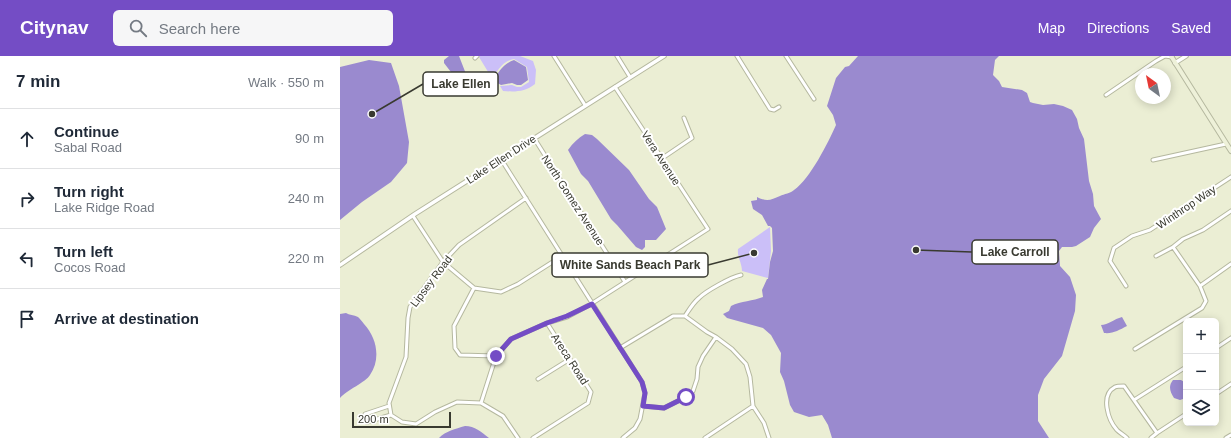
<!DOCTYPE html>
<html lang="en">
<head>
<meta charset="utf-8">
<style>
	:root { --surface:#fff; --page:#f6f6f7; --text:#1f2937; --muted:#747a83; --line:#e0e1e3; --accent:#744dc5 }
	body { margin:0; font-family:Arial,sans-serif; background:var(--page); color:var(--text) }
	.controls { position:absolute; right:12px; bottom:12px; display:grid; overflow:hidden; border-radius:6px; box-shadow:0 2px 10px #0003 }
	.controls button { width:36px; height:36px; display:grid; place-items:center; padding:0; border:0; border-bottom:1px solid var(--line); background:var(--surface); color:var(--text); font:20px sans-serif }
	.compass { position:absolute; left:795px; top:12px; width:36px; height:36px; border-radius:50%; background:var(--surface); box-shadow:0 2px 10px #0003; rotate:327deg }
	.scale { position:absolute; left:12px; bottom:10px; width:99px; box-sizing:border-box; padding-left:4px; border:2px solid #393a30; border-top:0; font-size:11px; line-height:14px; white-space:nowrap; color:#393a30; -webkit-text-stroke:3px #fff; paint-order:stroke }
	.stop { position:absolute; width:12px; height:12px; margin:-9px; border:3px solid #744dc5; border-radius:50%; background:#fff }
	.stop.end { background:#744dc5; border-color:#fff; box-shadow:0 1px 4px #0008 }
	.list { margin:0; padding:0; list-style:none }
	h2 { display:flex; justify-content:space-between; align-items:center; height:52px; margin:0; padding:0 16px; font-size:17px }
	h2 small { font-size:13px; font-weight:400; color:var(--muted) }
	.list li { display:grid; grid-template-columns:26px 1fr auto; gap:12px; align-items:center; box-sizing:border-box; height:60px; padding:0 16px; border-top:1px solid var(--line) }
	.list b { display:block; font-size:15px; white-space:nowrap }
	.list p { margin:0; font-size:13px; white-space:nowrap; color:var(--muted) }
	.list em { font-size:13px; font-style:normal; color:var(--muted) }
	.icon { flex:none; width:22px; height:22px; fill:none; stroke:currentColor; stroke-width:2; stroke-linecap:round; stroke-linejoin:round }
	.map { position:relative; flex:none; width:891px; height:382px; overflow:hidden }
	header { display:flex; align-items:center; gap:24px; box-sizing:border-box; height:56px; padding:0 20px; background:var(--accent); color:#fff }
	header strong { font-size:19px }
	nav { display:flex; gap:22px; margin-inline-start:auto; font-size:14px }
	.search { width:280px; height:36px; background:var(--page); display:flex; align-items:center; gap:10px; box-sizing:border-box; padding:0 14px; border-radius:6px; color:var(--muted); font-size:15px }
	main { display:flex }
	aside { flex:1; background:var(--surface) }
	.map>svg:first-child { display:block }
	.green { fill:#cbbff8 }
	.water { fill:#9a8acf }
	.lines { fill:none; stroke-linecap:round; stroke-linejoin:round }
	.minor-casing { stroke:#b5b89f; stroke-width:5 }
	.tertiary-casing { stroke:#b5b89f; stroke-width:5.5 }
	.secondary-casing { stroke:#b5b89f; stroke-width:6 }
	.minor { stroke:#fff; stroke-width:3 }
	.tertiary { stroke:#fff; stroke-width:3.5 }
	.secondary { stroke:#eef1d9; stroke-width:4 }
	.route { stroke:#744dc5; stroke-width:5 }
	.labels { text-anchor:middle; stroke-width:4; stroke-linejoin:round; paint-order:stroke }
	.street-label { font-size:11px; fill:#393a30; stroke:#fff }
	.leader { fill:none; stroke:#393a30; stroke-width:1.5 }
	.callout-dot { fill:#393a30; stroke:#fff; stroke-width:1.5 }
	.callout { fill:#fff; stroke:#393a30; stroke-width:1.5 }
	.callout-label { font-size:12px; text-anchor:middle; font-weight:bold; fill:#393a30 }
</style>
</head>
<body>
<header>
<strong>Citynav</strong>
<div class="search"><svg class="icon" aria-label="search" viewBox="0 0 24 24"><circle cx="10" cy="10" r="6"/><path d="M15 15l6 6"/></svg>Search here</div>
<nav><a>Map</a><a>Directions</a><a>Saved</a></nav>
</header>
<main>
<aside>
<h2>7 min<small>Walk · 550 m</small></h2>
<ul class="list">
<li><svg class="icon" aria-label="ahead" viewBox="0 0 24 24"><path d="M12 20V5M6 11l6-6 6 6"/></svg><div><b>Continue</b><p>Sabal Road</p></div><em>90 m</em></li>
<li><svg class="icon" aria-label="right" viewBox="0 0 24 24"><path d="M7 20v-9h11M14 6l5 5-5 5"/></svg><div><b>Turn right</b><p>Lake Ridge Road</p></div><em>240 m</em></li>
<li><svg class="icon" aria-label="left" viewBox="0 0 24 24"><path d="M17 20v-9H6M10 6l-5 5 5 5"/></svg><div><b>Turn left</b><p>Cocos Road</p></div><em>220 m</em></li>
<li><svg class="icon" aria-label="arrive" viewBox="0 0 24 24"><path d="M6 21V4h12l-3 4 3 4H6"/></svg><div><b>Arrive at destination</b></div></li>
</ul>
</aside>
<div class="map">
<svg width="891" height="382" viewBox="0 0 891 382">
	<rect width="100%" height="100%" fill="#ebeed4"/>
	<!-- green -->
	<path class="green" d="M140,0H180L193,5L196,14L195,28C185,36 175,36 163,35L160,30L172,29L177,31H181L189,26L187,11L174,3C163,5 157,14 153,24L139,1Z
		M430,171L431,195L428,222L402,215C402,207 397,201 398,193Z"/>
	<!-- water -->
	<path class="water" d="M109,0H119L126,18L123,25L117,29L114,20L104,7V4Z
		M518,0H659L655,4L653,19L659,25L662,31L682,34L687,37L690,46L693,47L703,49L714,48L723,50L732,54L737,63L739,72L744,83L749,125L753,138L754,150L761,163L754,172L750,181L736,190L732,191H722L719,195L720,210L730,221L736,239L735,255L722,300L704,323L698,339V365L709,382H492L488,369L482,359L469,361L454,356L450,349L444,325L440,316L441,297L431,279L423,272L387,262L383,258L389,255L391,250C401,245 413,245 423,241L422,234L427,223H428L430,206L433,195L432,172L430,170H428L422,159L413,153L411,145L417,144V141C427,146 431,144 440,140C444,138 451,137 454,134C470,123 488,87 496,69L493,59L487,50L496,22L505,11L509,10Z
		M29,4L51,7L59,30L69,86L67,107L51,126L22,146L0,164V11Z
		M174,4L186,11L188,24L181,29H177L172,27L161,29L154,25C158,16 163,8 174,4Z
		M245,78L252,79L257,83L289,114L309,143L317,151L326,173L316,184H305V191L302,194L296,191L277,169L271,163L248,125L241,118L228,94C233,87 238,82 245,78Z
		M6,257C9,259 14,259 18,261C20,263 22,265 24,268C37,282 41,303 30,319C26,326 7,334 0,342V258Z
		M782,261L787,270C779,274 773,278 764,277L761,269C768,269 774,263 782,261Z
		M833,324H841L846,327V342L840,344L834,342C830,336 828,330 833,324Z
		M125,370C135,370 141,376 149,382H99C106,375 115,373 125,370Z"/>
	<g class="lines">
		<!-- minor casing -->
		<g class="minor-casing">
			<path id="minor" d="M214,0L245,49
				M277,0L290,21
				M397,0L430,53L434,54L439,51
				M446,0L474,43
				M135,2L137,0
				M766,39L816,5L825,0L832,1
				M194,82L285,226
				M161,103L302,326L305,337L300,363L295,372L283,382
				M321,103L352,82L344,62
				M813,104L886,88
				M73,160L103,206L134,232L161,236L178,228L222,200
				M816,200L833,191L843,183L863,174L891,155
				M786,230L770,205L774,192L792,180L810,174L891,121
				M860,230L891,208
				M134,232L114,270L115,292L120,299L156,300
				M345,260C349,254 353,247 359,242C366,235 391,221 401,219
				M280,292L333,260H345L367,276L376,281L392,293L406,308L410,321L413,350L424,367L429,382
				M876,292L891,282
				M795,293L862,252L866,245L860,230L833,191
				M198,323L230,303
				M876,338L891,328
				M794,344L846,311
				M141,347L156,300L171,283L207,267L227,261L251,248L368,173L275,31
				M49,350L25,358L24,363L27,366L51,359
				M303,350L324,352L346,341L353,335L357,323L358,311L363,300L376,281
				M178,382L163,360L141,347L117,346L95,356L76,368L62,366L51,359L49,347L66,301L68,262L70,251L103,206L119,189L186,142
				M193,382L248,347L251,336L207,267
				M365,382L413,350
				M787,382C784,379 780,377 777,374C768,364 760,339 775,331C777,330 782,330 784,330L817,377
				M811,382L817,377L846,358
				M886,382L891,379"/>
		</g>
		<!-- tertiary casing -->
		<g class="tertiary-casing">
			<path id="tertiary" d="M835,7L846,0
				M0,209L75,158L324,0"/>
		</g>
		<!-- secondary casing -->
		<g class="secondary-casing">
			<path id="secondary" d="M831,0L891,95"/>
		</g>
		<!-- minor -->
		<use href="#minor" class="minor"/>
		<!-- tertiary -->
		<use href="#tertiary" class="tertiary"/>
		<!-- secondary -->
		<use href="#secondary" class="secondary"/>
	</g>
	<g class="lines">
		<!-- route -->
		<path class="route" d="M156,300L171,283L207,267L227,260L252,248L302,326L305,337L303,350L324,352L346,341"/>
	</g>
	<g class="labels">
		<!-- street labels -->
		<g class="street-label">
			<text transform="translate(321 102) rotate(57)" y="4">Vera Avenue</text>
			<text transform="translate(161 103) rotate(-33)" y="4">Lake Ellen Drive</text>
			<text transform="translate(233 144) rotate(57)" y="4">North Gomez Avenue</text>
			<text transform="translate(846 151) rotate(-34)" y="4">Winthrop Way</text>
			<text transform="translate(91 225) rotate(-53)" y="4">Lipsey Road</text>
			<text transform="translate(230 303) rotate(57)" y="4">Areca Road</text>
		</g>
	</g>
	<!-- callouts -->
	<path class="leader" d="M32 58L83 28M576 194L632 196M414 197L368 209"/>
	<g class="callout-dot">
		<circle cx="32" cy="58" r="4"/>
		<circle cx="576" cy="194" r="4"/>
		<circle cx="414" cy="197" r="4"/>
	</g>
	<g class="callout">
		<rect x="83" y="16" width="75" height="24" rx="4"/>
		<rect x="632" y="184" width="86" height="24" rx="4"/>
		<rect x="212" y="197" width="156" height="24" rx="4"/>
	</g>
	<g class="callout-label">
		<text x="121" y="32">Lake Ellen</text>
		<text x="675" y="200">Lake Carroll</text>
		<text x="290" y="213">White Sands Beach Park</text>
	</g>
</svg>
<div class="controls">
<button>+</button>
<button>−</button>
<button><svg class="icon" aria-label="layers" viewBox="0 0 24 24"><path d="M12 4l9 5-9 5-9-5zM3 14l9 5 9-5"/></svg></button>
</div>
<svg class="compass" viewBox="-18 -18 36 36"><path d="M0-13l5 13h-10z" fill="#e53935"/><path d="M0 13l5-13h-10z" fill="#747a83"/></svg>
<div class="scale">200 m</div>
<div class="stop" style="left:346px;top:341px"></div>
<div class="stop end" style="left:156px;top:300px"></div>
</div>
</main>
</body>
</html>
